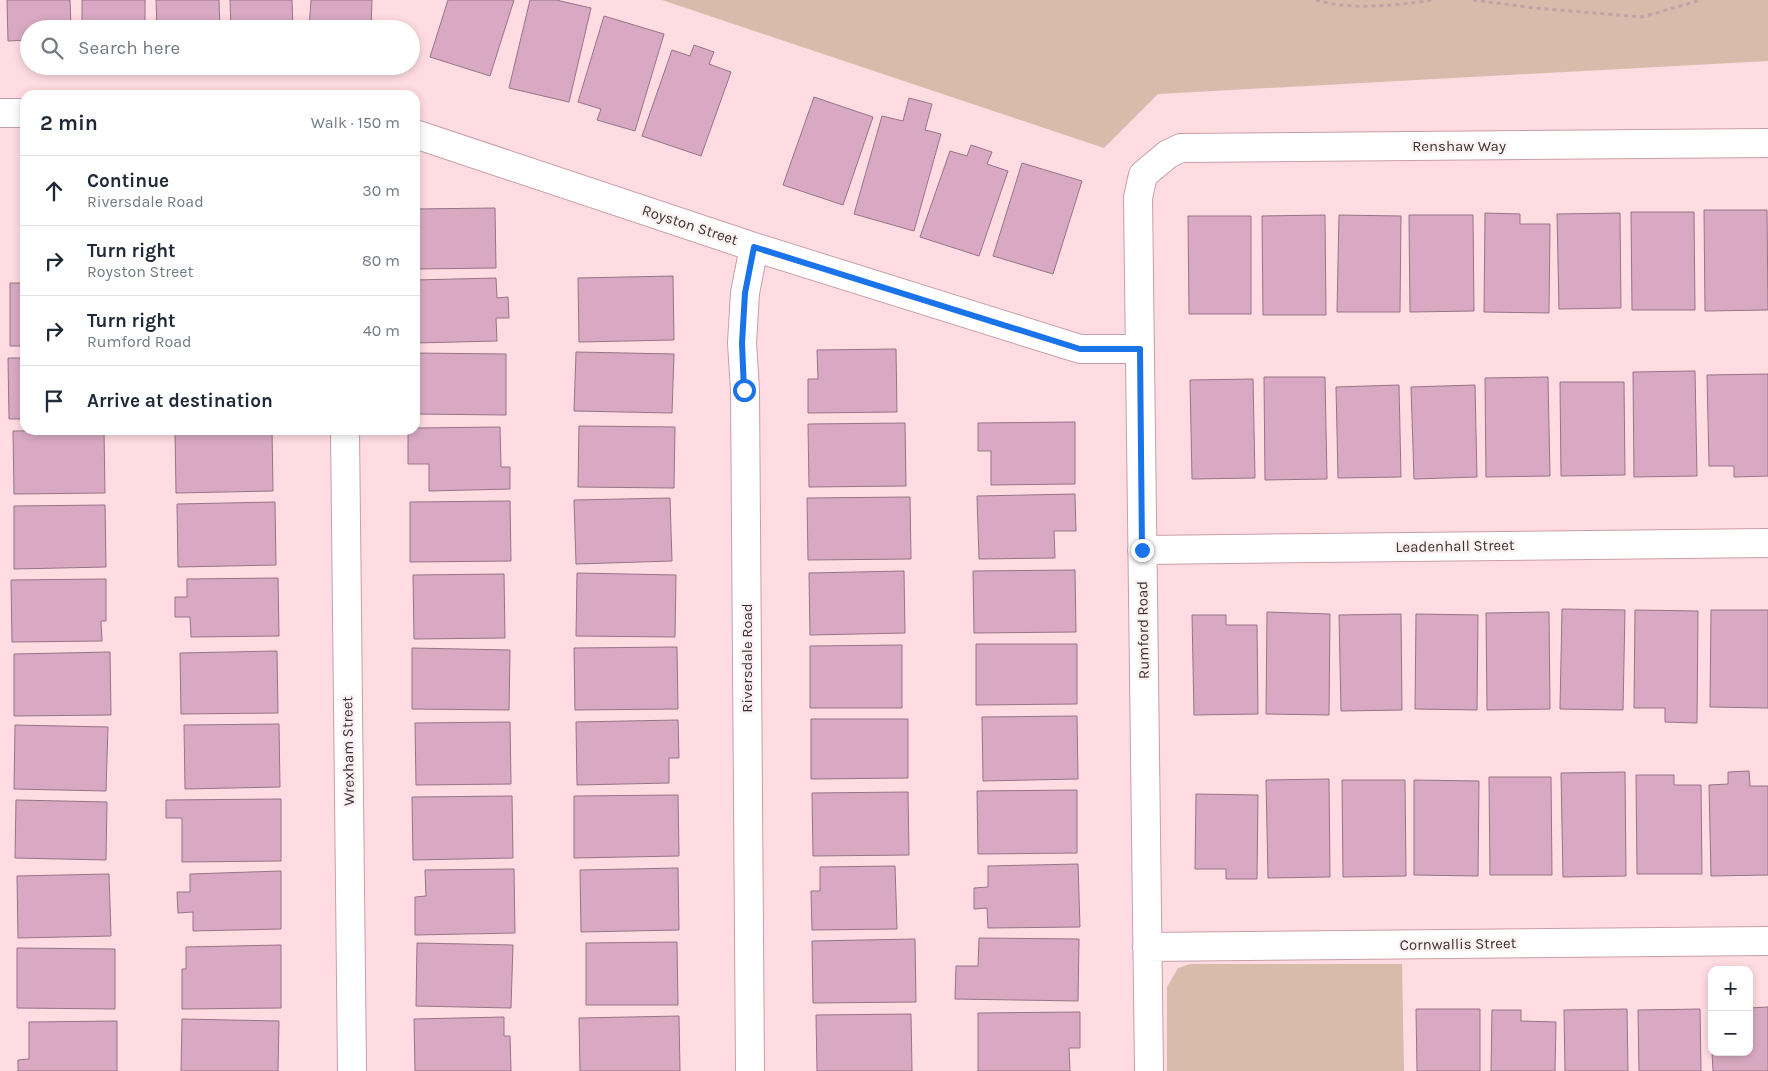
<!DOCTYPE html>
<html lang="en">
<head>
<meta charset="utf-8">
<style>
	:root { --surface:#fff; --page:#f6f6f7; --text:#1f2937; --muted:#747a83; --line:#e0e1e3 }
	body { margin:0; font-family:Karla,sans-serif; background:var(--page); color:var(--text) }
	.controls { position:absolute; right:15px; bottom:15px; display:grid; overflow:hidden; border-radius:10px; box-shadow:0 2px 8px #0003 }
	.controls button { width:45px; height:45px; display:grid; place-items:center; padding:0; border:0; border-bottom:1px solid var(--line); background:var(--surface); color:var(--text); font:25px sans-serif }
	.stop { position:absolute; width:15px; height:15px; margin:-11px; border:4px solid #1a73e8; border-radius:50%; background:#fff }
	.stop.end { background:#1a73e8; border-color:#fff; box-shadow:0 1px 5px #0008 }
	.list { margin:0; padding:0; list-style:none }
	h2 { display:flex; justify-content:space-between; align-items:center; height:65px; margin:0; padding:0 20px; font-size:21px }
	h2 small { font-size:16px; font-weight:400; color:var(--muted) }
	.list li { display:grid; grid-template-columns:32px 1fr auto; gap:15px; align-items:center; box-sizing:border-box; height:70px; padding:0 20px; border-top:1px solid var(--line) }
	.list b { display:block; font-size:19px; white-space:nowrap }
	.list p { margin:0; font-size:16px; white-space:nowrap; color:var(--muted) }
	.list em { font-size:16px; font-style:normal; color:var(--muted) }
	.icon { flex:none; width:28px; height:28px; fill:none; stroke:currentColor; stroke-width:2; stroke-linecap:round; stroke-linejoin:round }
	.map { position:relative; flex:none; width:1768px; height:1071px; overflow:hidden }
	.search { position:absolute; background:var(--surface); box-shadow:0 2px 8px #0003; left:20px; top:20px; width:400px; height:55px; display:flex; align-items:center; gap:12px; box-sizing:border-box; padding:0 18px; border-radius:28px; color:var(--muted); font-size:19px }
	.panel { position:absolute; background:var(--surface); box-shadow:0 2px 8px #0003; left:20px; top:90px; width:400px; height:345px; border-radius:15px }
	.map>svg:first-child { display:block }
	.green { fill:#d9bbab }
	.building { fill:#d9a9c3; stroke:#967486 }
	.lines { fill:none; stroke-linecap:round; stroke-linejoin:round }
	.street-casing { stroke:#c89fa6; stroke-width:30 }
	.path { stroke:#c1a4a9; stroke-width:3; stroke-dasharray:4 4; stroke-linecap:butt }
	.street { stroke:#fff; stroke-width:28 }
	.route { stroke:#1a73e8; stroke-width:6 }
	.labels { text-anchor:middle; stroke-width:5; stroke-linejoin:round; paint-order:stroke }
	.street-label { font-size:15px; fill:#402f32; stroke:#faf1f2 }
</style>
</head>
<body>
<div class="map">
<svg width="1768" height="1071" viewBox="0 0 1768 1071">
	<rect width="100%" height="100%" fill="#ffdce2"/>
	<!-- green -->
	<path class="green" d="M662,0H1768V61L1158,94L1104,148Z
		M1190,964H1402L1404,1071H1167V987L1178,968Z"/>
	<!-- building -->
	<path class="building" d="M7,0H70L71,29H29V40L8,41Z
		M82,0H145V29H82Z
		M156,0H219L220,29H157Z
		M230,0H292L293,29H231Z
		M311,0H372L371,29H309Z
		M448,0H514L490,76L430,57Z
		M530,0H556L591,8L569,102L509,88Z
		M604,16L664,34L635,131L597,120L601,109L578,102Z
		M694,45L714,52L709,64L731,72L701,156L642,136L672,50L690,56Z
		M814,97L873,117L843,205L783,185Z
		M909,98L932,104L925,130L941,134L914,231L854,214L882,116L903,121Z
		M971,145L992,152L987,164L1008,171L979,256L920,237L950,151L967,156Z
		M1022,163L1082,181L1053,274L993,256Z
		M495,208L496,268L415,269V209Z
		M1704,210H1767L1768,310L1705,311Z
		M1631,212H1694L1695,310H1632Z
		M1485,213L1520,214V224H1550L1549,313L1484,312Z
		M1620,213L1621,308L1559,309L1557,214Z
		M1325,215L1326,315H1263L1262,216Z
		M1339,215L1401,216L1400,312H1337Z
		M1409,215H1473L1474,311L1410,312Z
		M1188,216H1251V314H1189Z
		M673,276L674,340L579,342L578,278Z
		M496,278L497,298L508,297L509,318H496L497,341L415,343V280Z
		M10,283H25V346H10Z
		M896,349L897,412L808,413V379H818L817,350Z
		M576,352L674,354L672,413L574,411Z
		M415,353L506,354V415L415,414Z
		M8,358H25V419H9Z
		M1695,371L1697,476L1634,477L1633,372Z
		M1768,374V476L1734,477V466H1709L1707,375Z
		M1264,377H1325L1327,479L1265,480Z
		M1548,377L1550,476L1486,477L1485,378Z
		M1253,379L1255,478L1192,479L1190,380Z
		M1560,382H1624L1625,475L1561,476Z
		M1399,385L1401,477L1338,478L1336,387Z
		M1475,385L1477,477L1414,479L1411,387Z
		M1075,422V484L991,485V451H978V423Z
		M905,423L906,486L809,487L808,424Z
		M579,426L675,427L674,488L578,487Z
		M500,427L501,467H510V489L429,491V464H408V430H415V428Z
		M104,430L105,493L14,494L13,431Z
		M175,430H272L273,491L176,493Z
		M1075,494L1076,531H1054L1055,558L979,559L977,496Z
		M910,497L911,559L808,560L807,498Z
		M670,498L672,561L576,564L574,500Z
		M510,501L511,561L410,562V502Z
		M275,502L276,565L178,567L177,504Z
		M105,505L106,567L14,569V506Z
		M1075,570L1076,632L974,633L973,571Z
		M904,571L905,633L810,635L809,573Z
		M577,573L676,575L675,637L576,636Z
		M504,574L505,638L414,639L413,575Z
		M278,578L279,636L191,637L190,617H175V597H187V579Z
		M106,579V621H101L102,641L12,642L11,580Z
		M1562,609L1625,610L1623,710L1560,709Z
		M1635,610L1698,611L1697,723L1665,722V708H1634Z
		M1711,610H1768V708L1710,707Z
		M1267,612L1330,614L1329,715L1266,714Z
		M1549,612L1550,709L1487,710L1486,613Z
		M1401,614L1402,710L1341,711L1339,615Z
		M1416,614L1478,615L1477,710L1415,709Z
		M1192,615H1226V625H1257L1258,714L1194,715Z
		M976,644H1077V704L976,705Z
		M902,645V708H810V646Z
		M677,647L678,709L575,710L574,648Z
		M412,648L510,650L509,710L412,709Z
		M277,651L278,713L181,714L180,653Z
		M110,652L111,715L14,716V654Z
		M1077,716L1078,779L983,781L982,717Z
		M811,719H908V778L811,779Z
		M678,720L679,758H669V783L577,785L576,722Z
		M510,722L511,784L416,785L415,723Z
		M279,724L280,787L185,789L184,725Z
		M15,725L108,727L106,791L14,789Z
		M1749,771L1750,786H1768V875L1711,876L1709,785L1728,784V772Z
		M1625,772L1626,876L1563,877L1561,773Z
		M1636,775H1674V785H1701L1702,874H1637Z
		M1489,777H1551L1552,875H1490Z
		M1329,779L1330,877L1268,878L1266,780Z
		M1342,780H1405L1406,876L1343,877Z
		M1414,780L1479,781L1478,876L1414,875Z
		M1077,790V853L978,854L977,791Z
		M908,792L909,855L813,856L812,793Z
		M1196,794L1258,795L1257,879H1226V869H1195Z
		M678,795L679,856L574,858V796Z
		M512,796L513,858L413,860L412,797Z
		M281,799V861L182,862V818H166V800Z
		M16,800L107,802L106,860L15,858Z
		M1078,864L1080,927L988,928L987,908L974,909V888L988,887V866Z
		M895,866L897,929L812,930L811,891H820V867Z
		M678,868L679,930L581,932L580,870Z
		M514,869L515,933L415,935V897L426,896L425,870Z
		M281,871V929L193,931V912L178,913L177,892H190V874Z
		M109,874L111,936L18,938L17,876Z
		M979,938L1079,939L1078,1001L955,999L956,966H978Z
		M915,939L916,1002L813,1003L812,941Z
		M677,942L678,1005H586V943Z
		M417,943L513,945L511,1008L416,1006Z
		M281,945V1008L182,1009V969H186V947Z
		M17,948L115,949V1009L17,1008Z
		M1768,1007V1071H1713L1712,1052H1749V1008Z
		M1416,1009H1480V1071H1417Z
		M1627,1009L1628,1071H1565L1564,1010Z
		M1700,1009L1701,1071H1639L1638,1010Z
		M1492,1010H1521V1021L1556,1022L1555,1071H1491Z
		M1080,1012V1048H1069L1070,1071H978V1013Z
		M911,1014L912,1071H817L816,1015Z
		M679,1016L680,1071H580L579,1018Z
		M504,1017V1036H510L511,1071H415L414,1019Z
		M182,1019L279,1021L278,1071H181Z
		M117,1021V1071H18V1060L29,1059V1022Z"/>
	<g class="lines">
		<!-- street casing -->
		<g class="street-casing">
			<path id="street" d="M0,113H25
				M415,134L754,247L1080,349H1140
				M345,430L352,1071
				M1142,550L1768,543
				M1147,947L1768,941
				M750,1071L745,390L742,343L745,293L754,247
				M1149,1071L1138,198L1143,175L1168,154L1181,148L1768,143"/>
		</g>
		<!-- path -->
		<path class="path" d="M1316,0C1353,11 1396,5 1434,0
			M1473,0L1535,8L1642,17L1701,0"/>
		<!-- street -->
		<use href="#street" class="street"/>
	</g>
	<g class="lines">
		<!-- route -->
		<path class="route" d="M744,390L742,343L745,293L754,247L1080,349H1140L1142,550"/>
	</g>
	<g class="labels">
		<!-- street labels -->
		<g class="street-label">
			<text x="1459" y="151">Renshaw Way</text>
			<text transform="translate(690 225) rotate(18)" y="5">Royston Street</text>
			<text transform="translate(1455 546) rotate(-1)" y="5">Leadenhall Street</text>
			<text transform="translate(1143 630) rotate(-91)" y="5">Rumford Road</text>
			<text transform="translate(747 658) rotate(-90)" y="5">Riversdale Road</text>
			<text transform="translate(348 751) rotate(-91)" y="5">Wrexham Street</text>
			<text transform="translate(1458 944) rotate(-1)" y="5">Cornwallis Street</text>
		</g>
	</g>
</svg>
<div class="controls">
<button>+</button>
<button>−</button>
</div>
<div class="stop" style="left:744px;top:390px"></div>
<div class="stop end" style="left:1142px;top:550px"></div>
<div class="search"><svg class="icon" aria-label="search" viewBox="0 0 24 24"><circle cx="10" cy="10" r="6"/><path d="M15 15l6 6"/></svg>Search here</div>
<section class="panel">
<h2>2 min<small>Walk · 150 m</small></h2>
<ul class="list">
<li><svg class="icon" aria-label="ahead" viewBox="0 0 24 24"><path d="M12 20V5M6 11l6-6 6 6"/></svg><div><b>Continue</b><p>Riversdale Road</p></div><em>30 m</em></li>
<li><svg class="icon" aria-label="right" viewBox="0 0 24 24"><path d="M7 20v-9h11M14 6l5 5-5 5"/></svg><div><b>Turn right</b><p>Royston Street</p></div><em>80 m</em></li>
<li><svg class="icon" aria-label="right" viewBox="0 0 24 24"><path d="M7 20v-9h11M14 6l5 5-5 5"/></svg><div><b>Turn right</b><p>Rumford Road</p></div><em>40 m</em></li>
<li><svg class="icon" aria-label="arrive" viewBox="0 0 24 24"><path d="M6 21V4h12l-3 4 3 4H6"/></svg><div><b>Arrive at destination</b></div></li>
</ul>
</section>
</div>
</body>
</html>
